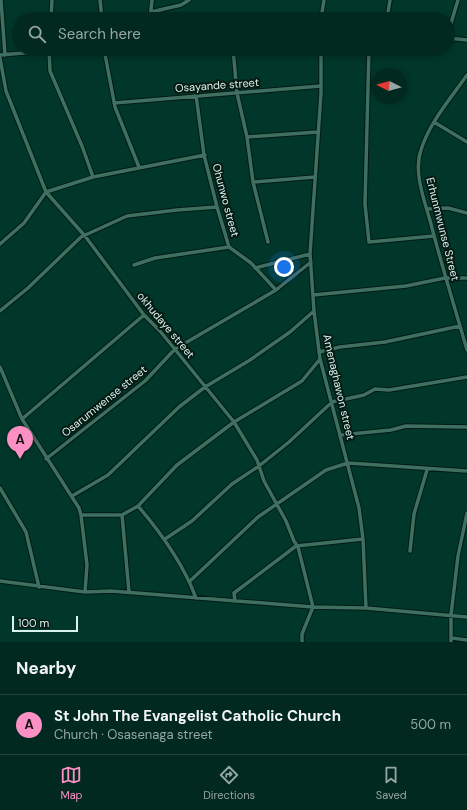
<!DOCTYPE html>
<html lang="en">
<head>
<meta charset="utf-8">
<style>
	:root { --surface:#012920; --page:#0b3129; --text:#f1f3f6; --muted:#96a6a5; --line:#23453e; --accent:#fc8fc3 }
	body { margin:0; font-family:"DM Sans",sans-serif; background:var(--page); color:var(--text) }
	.compass { position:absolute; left:371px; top:68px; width:36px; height:36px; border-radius:50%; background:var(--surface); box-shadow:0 2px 6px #0003; rotate:275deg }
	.scale { position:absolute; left:12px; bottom:10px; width:66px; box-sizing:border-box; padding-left:4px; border:2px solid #daf3ea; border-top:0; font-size:11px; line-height:14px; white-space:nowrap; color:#daf3ea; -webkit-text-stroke:3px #061a14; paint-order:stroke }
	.you { position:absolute; left:284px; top:267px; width:14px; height:14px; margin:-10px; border:3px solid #fff; border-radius:50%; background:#1a73e8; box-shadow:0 0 0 6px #1a73e833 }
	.badge { display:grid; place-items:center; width:26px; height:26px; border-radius:50%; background:var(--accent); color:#111; font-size:13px; font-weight:700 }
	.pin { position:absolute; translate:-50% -33px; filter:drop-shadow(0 1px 2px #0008) }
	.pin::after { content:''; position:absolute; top:21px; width:14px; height:12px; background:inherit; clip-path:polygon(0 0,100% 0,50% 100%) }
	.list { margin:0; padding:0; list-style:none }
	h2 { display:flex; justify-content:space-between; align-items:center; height:52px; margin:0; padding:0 16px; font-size:17px }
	h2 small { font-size:13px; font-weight:400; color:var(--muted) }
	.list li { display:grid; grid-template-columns:26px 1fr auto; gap:12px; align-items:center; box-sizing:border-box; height:60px; padding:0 16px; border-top:1px solid var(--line) }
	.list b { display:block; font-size:15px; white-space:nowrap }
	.list p { margin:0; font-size:13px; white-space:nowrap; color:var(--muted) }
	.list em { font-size:13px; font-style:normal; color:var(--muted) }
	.icon { flex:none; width:22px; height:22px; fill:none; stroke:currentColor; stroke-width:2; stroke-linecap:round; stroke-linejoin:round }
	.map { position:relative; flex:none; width:467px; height:642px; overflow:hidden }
	.search { position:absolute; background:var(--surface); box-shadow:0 2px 6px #0003; left:12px; right:12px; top:12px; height:44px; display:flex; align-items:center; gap:10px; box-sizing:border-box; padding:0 14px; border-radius:22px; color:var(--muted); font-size:15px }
	.sheet { height:112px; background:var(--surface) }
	nav { display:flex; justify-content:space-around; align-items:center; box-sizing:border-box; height:56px; border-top:1px solid var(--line); background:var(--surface); font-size:11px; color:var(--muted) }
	nav a { display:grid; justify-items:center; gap:2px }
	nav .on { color:var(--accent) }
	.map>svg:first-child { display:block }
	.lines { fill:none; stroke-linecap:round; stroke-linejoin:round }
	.minor-casing { stroke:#031b14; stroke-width:5.5 }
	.minor { stroke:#3f6f60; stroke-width:3.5 }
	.labels { text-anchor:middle; stroke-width:4; stroke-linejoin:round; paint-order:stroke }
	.street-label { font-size:11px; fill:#daf3ea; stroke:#061a14 }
</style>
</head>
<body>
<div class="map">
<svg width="467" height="642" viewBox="0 0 467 642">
	<rect width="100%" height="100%" fill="#01372a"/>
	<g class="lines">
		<!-- minor casing -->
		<g class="minor-casing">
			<path id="minor" d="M1,0L5,55
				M100,0L102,19
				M151,12L181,5L189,0
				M51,19L52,0
				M150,19L152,0
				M321,19L324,0
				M387,19L390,0
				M448,33L458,0
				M448,38L467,40
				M49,49L50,71L82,146L93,177
				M104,49L115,107L139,167
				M233,49L237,93L247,137L253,182L268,242
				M321,49V93L310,254L314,311L320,359L359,508L363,539L366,608
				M369,49L365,204L369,242L434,236
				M0,55L70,49
				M0,58L6,91L46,192L85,236L144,315L160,331L234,422L257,460L264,481L286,521L294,541L298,547L313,607L302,634V642
				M467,75C451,98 429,123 421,150C413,173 425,202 431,224C442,267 455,308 467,350
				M196,95L204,155L217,207L229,247L251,263L276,290
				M114,103L321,86
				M434,122L467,142
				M247,137L318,132
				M253,182L315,177
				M427,209L448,208L467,213
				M0,244L24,223L46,192L93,177L205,155
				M134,265L155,258L229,247
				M255,268L310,254
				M313,295L406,286L445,278H467
				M0,311L28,288L81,237L127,216L177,210L217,207
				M319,352L340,347L385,342L460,326
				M0,367L22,419L79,508L81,515L87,565L85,592
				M22,419L144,315
				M340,435L391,430L406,426L467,427
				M46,459L145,381L175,349L276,290L311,262
				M348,463L467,471
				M0,488L26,532L39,587
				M72,496L108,475L179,407L205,387L250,360L290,332L314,311
				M138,506C162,534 183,563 196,598
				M81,515H122L138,506L177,465L234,422L302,381L320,359
				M122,515L129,592
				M165,539L192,521L232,484L259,466L289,442L332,402L364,395L375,389L389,390L467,377
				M410,551L414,514L427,470
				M0,581L85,592L111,591L313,607L366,608L467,617
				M190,581L258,517L326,470L348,463
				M235,601L234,593L296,546L363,539
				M452,638L467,640
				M451,642V615L458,556L467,513"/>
		</g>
		<!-- minor -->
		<use href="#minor" class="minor"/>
	</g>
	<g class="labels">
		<!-- street labels -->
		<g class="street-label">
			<text transform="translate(217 85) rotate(-4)" y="4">Osayande street</text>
			<text transform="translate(226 200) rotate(75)" y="4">Ohunwo street</text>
			<text transform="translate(443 229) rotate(76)" y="4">Erhunmwunse Street</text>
			<text transform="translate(166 325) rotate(50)" y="4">okhudaye street</text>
			<text transform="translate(339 387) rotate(77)" y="4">Amenaghawon street</text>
			<text transform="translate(104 401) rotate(-39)" y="4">Osarumwense street</text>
		</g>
	</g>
</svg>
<svg class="compass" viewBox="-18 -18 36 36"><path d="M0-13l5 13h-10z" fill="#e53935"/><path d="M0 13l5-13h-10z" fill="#96a6a5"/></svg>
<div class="scale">100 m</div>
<div class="you"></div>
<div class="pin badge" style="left:20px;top:459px">A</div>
<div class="search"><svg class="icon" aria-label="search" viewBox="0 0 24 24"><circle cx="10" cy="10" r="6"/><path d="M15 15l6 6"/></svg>Search here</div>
</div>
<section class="sheet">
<h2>Nearby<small></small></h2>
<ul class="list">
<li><span class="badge">A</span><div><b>St John The Evangelist Catholic Church</b><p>Church · Osasenaga street</p></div><em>500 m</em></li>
</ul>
</section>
<nav>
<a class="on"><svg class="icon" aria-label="map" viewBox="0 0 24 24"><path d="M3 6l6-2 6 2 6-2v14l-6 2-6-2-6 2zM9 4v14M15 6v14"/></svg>Map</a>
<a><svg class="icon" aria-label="directions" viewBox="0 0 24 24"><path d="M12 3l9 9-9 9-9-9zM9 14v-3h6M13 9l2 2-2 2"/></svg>Directions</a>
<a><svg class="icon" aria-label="saved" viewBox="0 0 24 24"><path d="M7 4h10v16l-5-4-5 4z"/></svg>Saved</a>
</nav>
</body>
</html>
